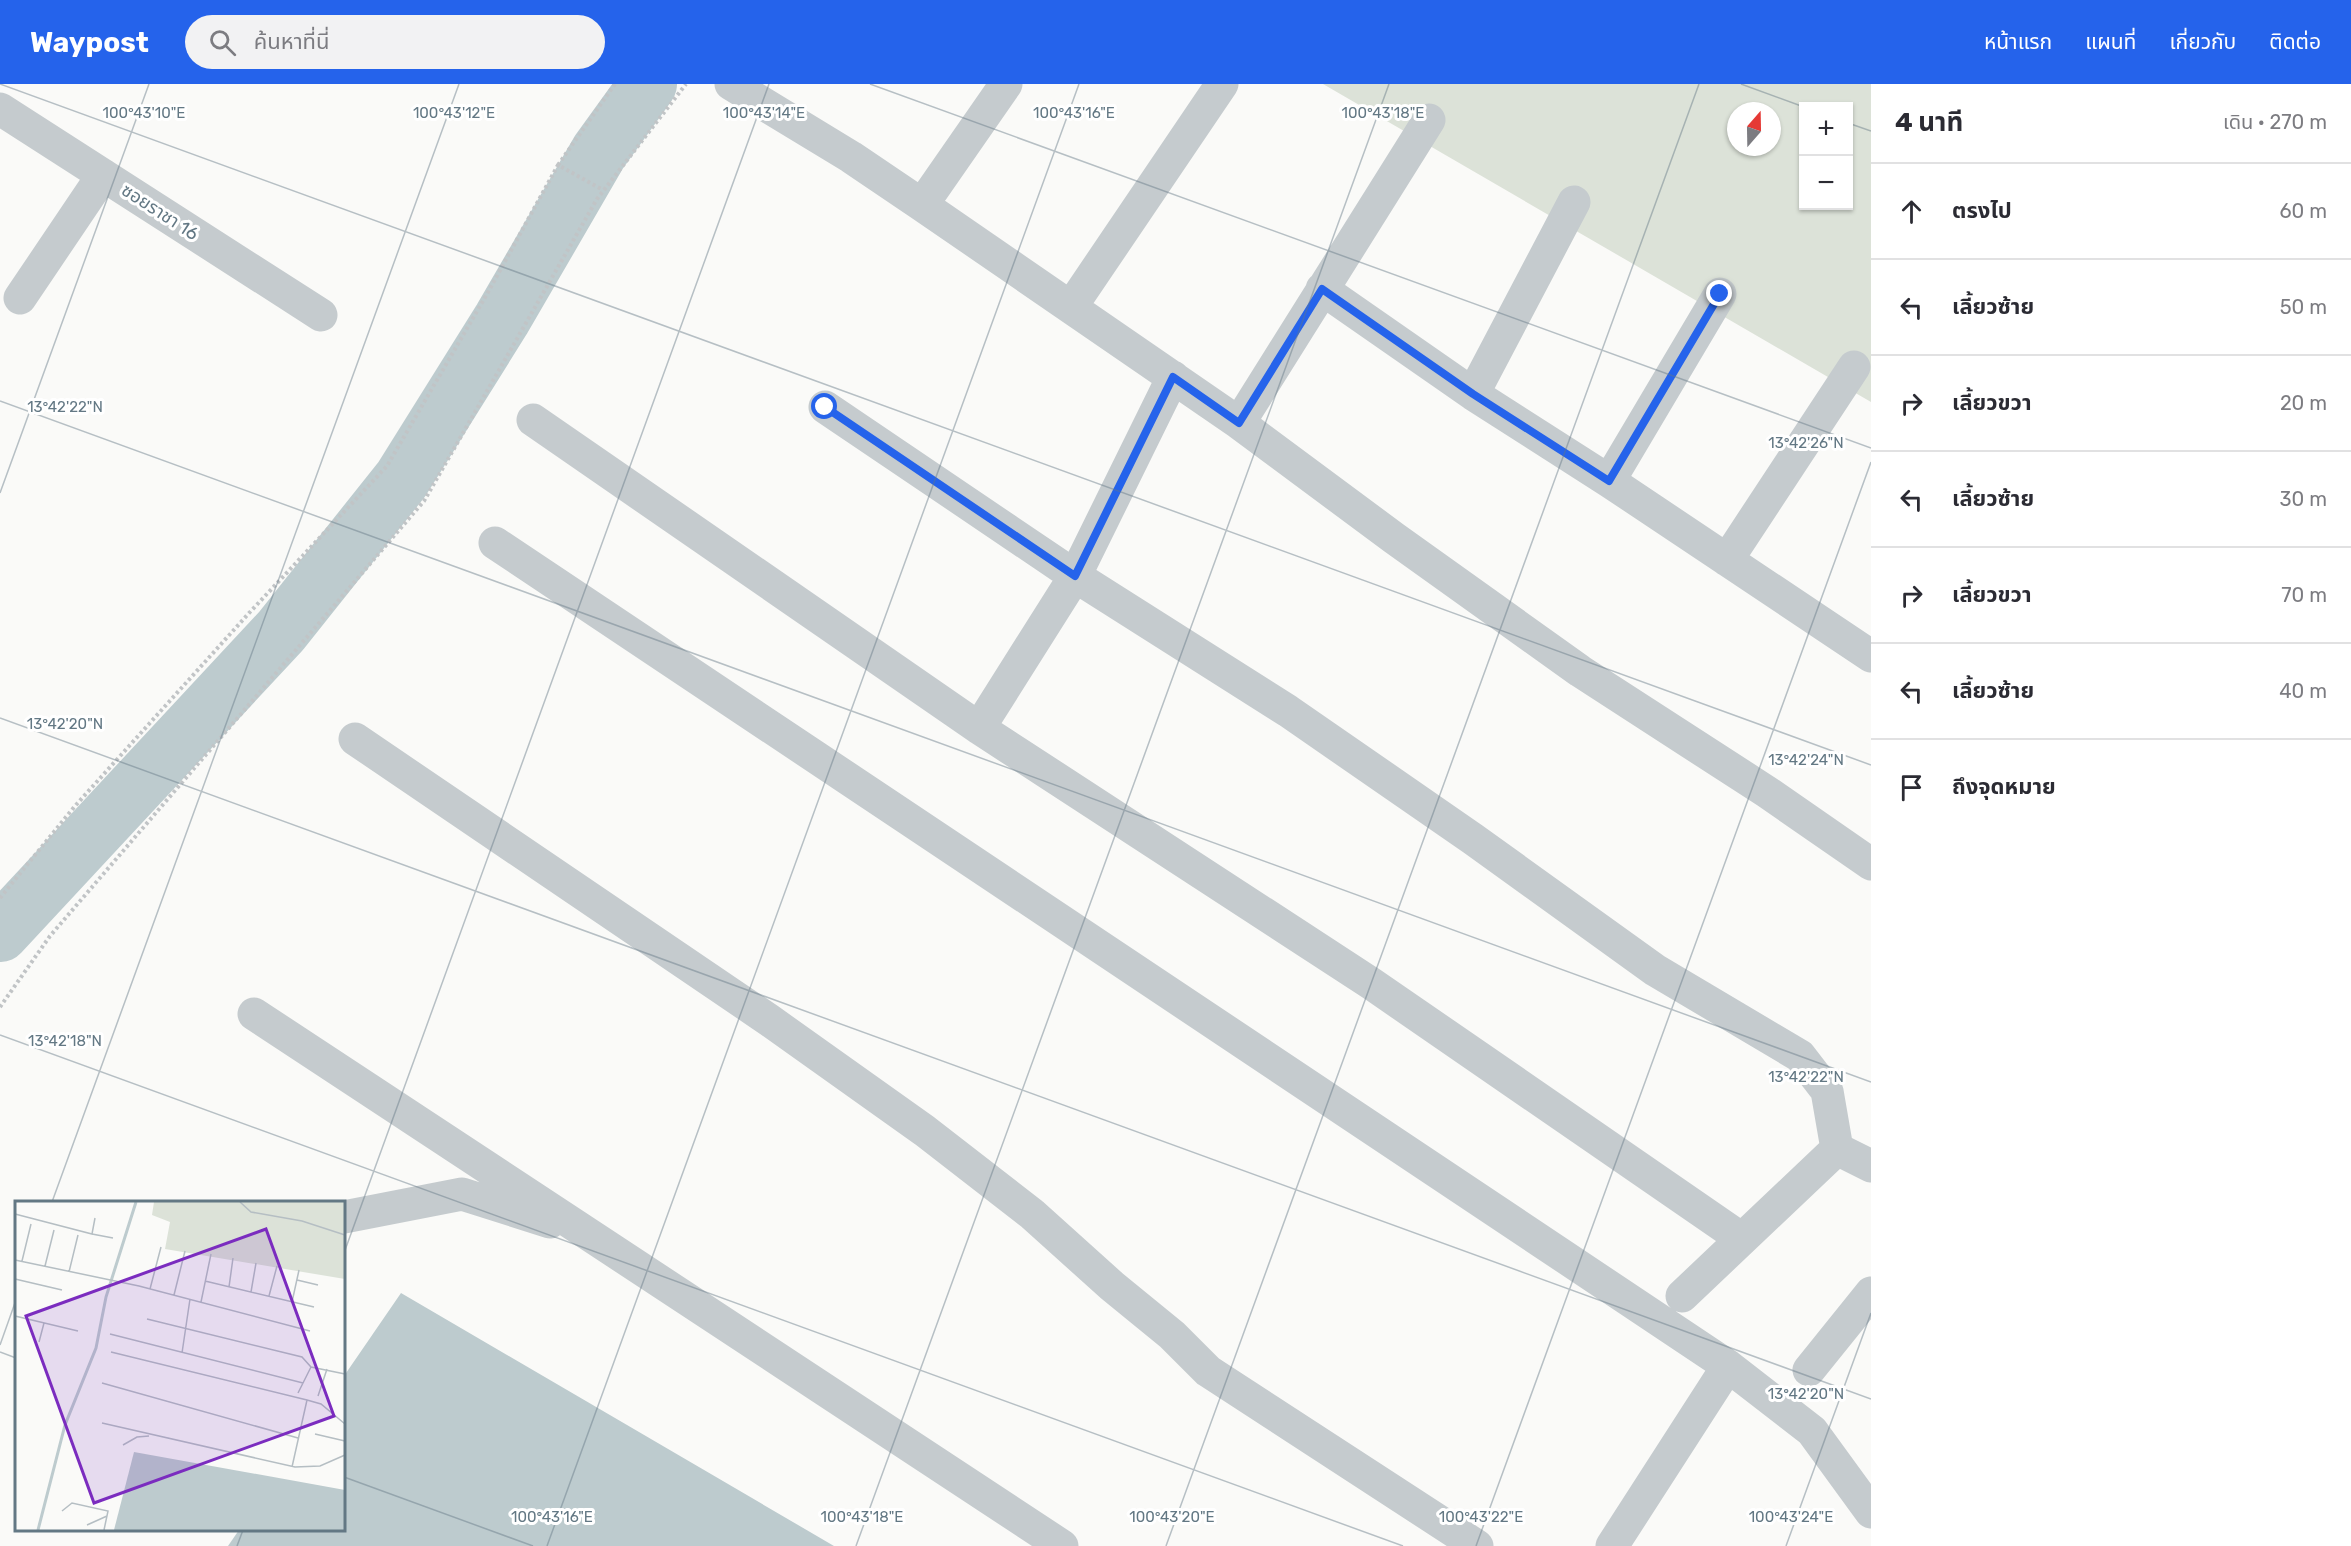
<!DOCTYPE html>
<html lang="th">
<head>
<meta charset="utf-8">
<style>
	:root { --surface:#fff; --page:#f2f2f3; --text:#2b2b33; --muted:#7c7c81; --line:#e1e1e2; --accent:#2563eb }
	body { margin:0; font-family:Rubik,"Noto Sans Thai",sans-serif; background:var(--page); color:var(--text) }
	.controls { position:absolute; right:18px; top:18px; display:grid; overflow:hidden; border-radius:0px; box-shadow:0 2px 4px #0004 }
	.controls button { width:54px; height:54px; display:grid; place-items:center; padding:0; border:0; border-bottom:2px solid var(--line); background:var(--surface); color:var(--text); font:30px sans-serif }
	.compass { position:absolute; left:1727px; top:18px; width:54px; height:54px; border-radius:50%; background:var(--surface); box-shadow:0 2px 4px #0004; rotate:20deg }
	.stop { position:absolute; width:18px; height:18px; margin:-14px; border:4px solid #2563eb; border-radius:50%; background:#fff }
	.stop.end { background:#2563eb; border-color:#fff; box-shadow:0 2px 6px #0008 }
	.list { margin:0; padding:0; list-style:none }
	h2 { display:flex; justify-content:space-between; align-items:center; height:78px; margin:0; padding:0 24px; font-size:26px }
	h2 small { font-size:20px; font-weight:400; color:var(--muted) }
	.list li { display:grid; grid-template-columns:39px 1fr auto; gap:18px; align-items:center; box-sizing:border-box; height:96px; padding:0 24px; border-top:2px solid var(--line) }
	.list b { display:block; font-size:22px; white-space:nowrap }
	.list em { font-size:20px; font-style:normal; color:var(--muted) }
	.icon { flex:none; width:33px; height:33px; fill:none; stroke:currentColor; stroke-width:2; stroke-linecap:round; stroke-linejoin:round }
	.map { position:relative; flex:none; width:1871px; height:1462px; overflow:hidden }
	header { display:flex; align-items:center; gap:36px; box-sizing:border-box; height:84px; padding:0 30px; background:var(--accent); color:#fff }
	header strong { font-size:28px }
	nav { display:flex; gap:33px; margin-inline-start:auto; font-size:21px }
	.search { width:420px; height:54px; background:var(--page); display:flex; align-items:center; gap:15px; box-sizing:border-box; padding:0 21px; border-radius:33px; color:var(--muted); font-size:22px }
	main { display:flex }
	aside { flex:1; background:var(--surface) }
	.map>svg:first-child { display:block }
	.green { fill:#dce2d8; fill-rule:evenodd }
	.water { fill:#bdcbce }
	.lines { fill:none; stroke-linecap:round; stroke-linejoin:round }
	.river { stroke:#bdcbce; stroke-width:58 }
	.path { stroke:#c1c4c6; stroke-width:4; stroke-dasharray:3 3; stroke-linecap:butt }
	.minor { stroke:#c5cbce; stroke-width:33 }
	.route { stroke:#2563eb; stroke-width:8 }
	.ticks { fill:none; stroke:#637884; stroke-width:1.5; stroke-opacity:0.45 }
	.labels { text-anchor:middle; stroke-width:6; stroke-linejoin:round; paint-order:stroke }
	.street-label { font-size:18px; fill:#637884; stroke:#fff }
	.inset-river { fill:none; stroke:#bdcbce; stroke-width:3 }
	.inset-road { fill:none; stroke:#b5bec3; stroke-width:1.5 }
	.view { fill:#7b2cbf; fill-opacity:0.15; stroke:#7b2cbf; stroke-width:3 }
	.inset-edge { fill:none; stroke:#637884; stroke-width:3 }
	.ticks-label { font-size:15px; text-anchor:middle; fill:#637884; stroke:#fff; stroke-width:6; stroke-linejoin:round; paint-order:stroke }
</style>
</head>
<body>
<header>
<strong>Waypost</strong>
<div class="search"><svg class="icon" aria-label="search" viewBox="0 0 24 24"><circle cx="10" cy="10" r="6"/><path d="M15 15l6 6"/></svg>ค้นหาที่นี่</div>
<nav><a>หน้าแรก</a><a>แผนที่</a><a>เกี่ยวกับ</a><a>ติดต่อ</a></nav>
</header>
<main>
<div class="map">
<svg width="1871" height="1462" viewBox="0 0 1871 1462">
	<rect width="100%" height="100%" fill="#fafaf8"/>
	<!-- green -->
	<path class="green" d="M1323,0H1871V318ZM1804,22H1848V122H1804ZM1736,27H1772V63H1736Z"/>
	<!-- water -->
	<path class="water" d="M401,1209L834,1462H228L239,1446H344V1292Z"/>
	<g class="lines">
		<!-- river -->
		<path class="river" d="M0,849L281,547L402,395L502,235L599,68L648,0"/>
		<!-- path -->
		<path class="path" d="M558,81L615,0
			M0,814L75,722L250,528L387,382L487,210L558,81L603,106
			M0,923L50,852L424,417L597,115L686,0"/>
		<!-- minor -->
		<path class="minor" d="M731,0L851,73L922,121L1239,339L1394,454L1580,587L1767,708L1871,780
			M0,25L321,231
			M922,121L1006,0
			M1322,205L1473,310L1609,397L1871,572
			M20,214L103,91
			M1071,223L1222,0
			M1473,310L1574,118
			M825,323L1075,492L1288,627L1473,755L1655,886L1800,972L1827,1007L1837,1065L1871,1082
			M533,336L979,644L1372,900L1742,1155
			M1239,339L1429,36
			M1609,397L1720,210
			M495,459L1728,1282L1812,1347L1871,1428
			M1727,476L1854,283
			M979,644L1075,492L1173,293
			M355,655L769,936L925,1047L1032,1130L1112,1202L1172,1251L1208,1287L1477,1462
			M254,930L1062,1462
			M344,1133L462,1110L550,1138
			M1682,1212L1837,1065
			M1809,1286L1871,1209
			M1612,1462L1728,1282"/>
	</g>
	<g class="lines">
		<!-- route -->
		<path class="route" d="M825,323L1075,492L1173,293L1239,339L1322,205L1473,310L1609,397L1720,210"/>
	</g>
	<!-- ticks -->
	<path class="ticks" d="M0,0L1871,681M870,0L1871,364M1741,0L1804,23M1848,39L1871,47M0,317L1871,998M0,409L149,0M0,634L1871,1315M0,951L1403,1462M52,1118L459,0M344,1169L769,0M0,1261L16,1216M0,1268L16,1274M344,1393L533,1462M237,1462L243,1446M547,1462L1079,0M856,1462L1389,0M1166,1462L1699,0M1476,1462L1871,378M1786,1462L1871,1229"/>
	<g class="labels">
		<!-- street labels -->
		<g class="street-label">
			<text transform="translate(160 128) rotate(33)" y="6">ซอยราชา 16</text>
		</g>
	</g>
	<!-- overview -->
	<g transform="translate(15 1117)">
		<rect width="330" height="330" fill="#fafaf8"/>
		<path d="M139,1H330V78L150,48L155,21L137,14Z" fill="#dce2d8"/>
		<path d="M119,251L330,289V329H99Z" fill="#bdcbce"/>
		<path class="inset-river" d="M23,329L50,224L81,147L91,96L121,1"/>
		<path class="inset-road" d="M225,1L236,11L287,20L330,34M0,13L77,33L80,17M77,33L98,37M0,59L124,85L295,130M7,60L16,23M30,65L39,29M54,71L63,34M0,78L47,89M282,79L303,84M190,80L299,106M214,86L218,57M135,88L146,46M236,91L241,62M159,94L170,50M254,95L262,65M186,101L196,53M277,101L284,69M0,115L63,130M132,118L287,156L296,166L330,173M95,133L288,182M24,141L29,122M96,151L292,199L306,203L330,223M167,152L175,98M87,182L283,237M283,192L296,166M303,195L312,168M87,222L280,266L305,265L330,254M300,233L330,240M108,244L122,236L134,235M277,266L292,199M47,310L57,302L93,310L89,329M72,324L92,315"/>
		<path class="view" d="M251,28L319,215L79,302L11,115Z"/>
		<rect width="330" height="330" class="inset-edge"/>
	</g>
	<g class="ticks-label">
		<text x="144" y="34">100°43'10"E</text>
		<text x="454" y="34">100°43'12"E</text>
		<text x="764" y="34">100°43'14"E</text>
		<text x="1074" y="34">100°43'16"E</text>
		<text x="1383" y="34">100°43'18"E</text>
		<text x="65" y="328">13°42'22"N</text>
		<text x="1806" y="364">13°42'26"N</text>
		<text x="65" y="645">13°42'20"N</text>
		<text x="1806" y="681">13°42'24"N</text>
		<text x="65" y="962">13°42'18"N</text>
		<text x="1806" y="998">13°42'22"N</text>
		<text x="1806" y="1315">13°42'20"N</text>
		<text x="552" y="1438">100°43'16"E</text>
		<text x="862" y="1438">100°43'18"E</text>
		<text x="1172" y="1438">100°43'20"E</text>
		<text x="1481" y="1438">100°43'22"E</text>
		<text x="1791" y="1438">100°43'24"E</text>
	</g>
</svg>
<div class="controls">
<button>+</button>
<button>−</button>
</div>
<svg class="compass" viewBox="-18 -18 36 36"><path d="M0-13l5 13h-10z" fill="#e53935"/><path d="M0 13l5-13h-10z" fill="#7c7c81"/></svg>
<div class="stop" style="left:825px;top:323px"></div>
<div class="stop end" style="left:1720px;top:210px"></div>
</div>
<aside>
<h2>4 นาที<small>เดิน · 270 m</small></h2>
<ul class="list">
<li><svg class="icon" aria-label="ahead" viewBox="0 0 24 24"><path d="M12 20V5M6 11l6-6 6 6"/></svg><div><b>ตรงไป</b></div><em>60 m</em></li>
<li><svg class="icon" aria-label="left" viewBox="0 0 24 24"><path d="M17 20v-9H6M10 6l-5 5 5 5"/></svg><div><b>เลี้ยวซ้าย</b></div><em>50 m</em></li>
<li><svg class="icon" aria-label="right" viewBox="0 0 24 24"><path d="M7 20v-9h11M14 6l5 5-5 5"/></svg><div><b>เลี้ยวขวา</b></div><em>20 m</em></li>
<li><svg class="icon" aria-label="left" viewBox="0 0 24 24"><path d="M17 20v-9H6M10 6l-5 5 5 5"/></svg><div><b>เลี้ยวซ้าย</b></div><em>30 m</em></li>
<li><svg class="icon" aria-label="right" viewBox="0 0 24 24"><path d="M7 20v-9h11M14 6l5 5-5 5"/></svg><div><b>เลี้ยวขวา</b></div><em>70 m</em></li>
<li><svg class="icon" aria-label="left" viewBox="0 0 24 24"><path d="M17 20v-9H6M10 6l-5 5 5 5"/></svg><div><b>เลี้ยวซ้าย</b></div><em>40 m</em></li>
<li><svg class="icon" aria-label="arrive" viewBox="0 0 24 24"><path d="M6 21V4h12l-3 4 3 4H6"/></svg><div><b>ถึงจุดหมาย</b></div></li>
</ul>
</aside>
</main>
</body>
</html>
